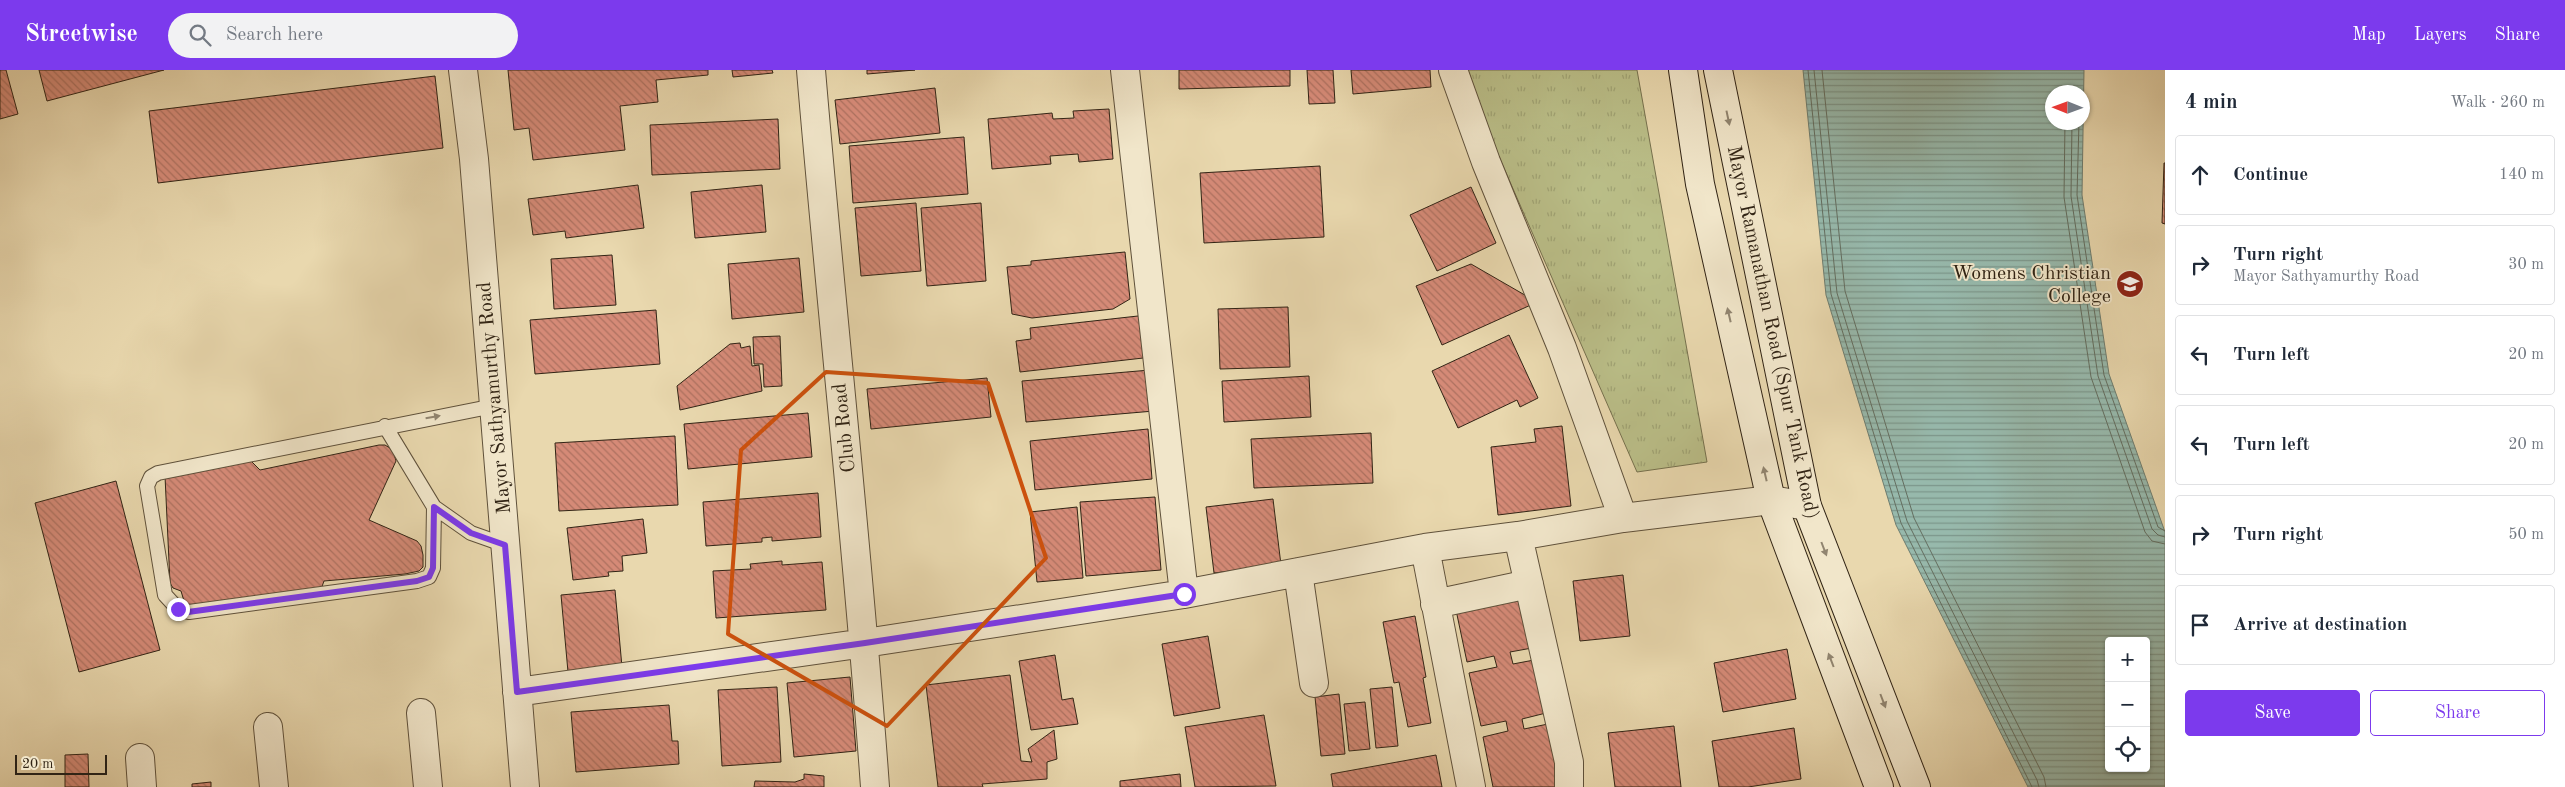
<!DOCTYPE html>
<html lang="en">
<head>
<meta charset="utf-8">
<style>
	:root { --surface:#fff; --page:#f2f2f3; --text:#1f2937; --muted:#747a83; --line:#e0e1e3; --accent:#7c3aed }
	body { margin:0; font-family:"Old Standard TT",serif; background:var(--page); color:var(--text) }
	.controls { position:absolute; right:15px; bottom:15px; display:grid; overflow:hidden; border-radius:5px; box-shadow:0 1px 4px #0004 }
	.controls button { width:45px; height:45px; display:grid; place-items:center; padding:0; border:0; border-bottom:1px solid var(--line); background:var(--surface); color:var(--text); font:25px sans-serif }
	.compass { position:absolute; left:2045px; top:15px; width:45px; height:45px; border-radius:50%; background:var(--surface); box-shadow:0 1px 4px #0004; rotate:271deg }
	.scale { position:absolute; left:15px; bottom:12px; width:92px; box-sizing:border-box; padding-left:5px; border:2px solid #312415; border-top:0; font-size:14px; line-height:18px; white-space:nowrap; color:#312415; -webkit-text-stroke:4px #f1e6ca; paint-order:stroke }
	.stop { position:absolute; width:15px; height:15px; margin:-11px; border:4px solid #7c3aed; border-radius:50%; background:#fff }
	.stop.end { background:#7c3aed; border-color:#fff; box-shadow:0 1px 5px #0008 }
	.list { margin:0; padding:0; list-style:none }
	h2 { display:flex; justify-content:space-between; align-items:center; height:65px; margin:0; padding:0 20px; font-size:21px }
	h2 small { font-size:16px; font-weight:400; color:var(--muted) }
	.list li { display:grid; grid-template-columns:32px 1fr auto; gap:15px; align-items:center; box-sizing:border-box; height:80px; margin:0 10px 10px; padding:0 10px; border:1px solid var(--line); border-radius:5px }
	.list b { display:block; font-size:19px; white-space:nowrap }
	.list p { margin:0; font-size:16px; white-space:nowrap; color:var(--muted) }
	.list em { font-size:16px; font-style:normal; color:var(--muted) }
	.actions { display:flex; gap:10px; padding:15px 20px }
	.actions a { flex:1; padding:11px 0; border:1px solid var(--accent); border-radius:5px; text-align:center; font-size:18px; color:var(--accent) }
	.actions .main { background:var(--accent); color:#fff }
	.icon { flex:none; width:28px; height:28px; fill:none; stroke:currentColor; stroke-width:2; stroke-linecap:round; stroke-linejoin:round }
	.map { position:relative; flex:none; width:2165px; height:717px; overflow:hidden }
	header { display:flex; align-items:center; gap:30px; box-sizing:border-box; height:70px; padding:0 25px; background:var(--accent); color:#fff }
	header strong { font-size:24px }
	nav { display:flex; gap:28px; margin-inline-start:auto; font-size:18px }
	.search { width:350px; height:45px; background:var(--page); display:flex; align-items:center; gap:12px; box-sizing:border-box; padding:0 18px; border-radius:28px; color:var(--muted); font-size:19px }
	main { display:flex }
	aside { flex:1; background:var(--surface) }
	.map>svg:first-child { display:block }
	.park { fill:url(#park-tufts); stroke:#76714e }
	.water { fill:url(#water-rules); stroke:#6e7d70; fill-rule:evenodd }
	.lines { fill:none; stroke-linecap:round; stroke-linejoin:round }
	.shore { stroke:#646e60; stroke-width:1 }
	.building { fill:url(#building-back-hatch); stroke:#312415 }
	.service-casing { stroke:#5f513b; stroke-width:16 }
	.minor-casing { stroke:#5f513b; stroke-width:30 }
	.secondary-casing { stroke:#312415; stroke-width:30 }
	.service { stroke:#f1e6ca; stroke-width:14 }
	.minor { stroke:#f1e6ca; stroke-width:28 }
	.secondary { stroke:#f1e6ca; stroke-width:28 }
	.oneway { fill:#918570 }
	.route { stroke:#7c3aed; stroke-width:6 }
	.marked { fill:none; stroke:#cd510d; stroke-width:4; stroke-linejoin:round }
	.labels { text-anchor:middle; stroke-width:4; stroke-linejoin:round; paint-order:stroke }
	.poi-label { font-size:20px; fill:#312415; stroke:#f1e6ca; text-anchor:end }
	.street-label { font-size:20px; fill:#312415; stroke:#f1e6ca }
</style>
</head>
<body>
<header>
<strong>Streetwise</strong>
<div class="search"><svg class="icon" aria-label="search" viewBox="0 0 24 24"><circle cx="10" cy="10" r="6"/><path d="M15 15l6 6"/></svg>Search here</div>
<nav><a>Map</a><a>Layers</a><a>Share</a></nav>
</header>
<main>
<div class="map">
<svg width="2165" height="717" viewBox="0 0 2165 717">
	<defs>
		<pattern id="park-tufts" width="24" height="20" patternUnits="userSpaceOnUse" patternTransform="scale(1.25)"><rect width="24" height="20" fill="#babe88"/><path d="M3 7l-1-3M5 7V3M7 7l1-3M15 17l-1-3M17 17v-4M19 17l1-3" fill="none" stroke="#a0a374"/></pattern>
		<pattern id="water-rules" width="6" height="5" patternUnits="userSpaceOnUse" patternTransform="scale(1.25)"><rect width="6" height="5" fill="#97b9ac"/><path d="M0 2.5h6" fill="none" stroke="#7c968b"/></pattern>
		<pattern id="building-back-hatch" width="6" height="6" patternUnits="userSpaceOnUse" patternTransform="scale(1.25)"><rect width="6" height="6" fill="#d58a77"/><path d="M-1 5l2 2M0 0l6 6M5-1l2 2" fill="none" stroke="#ad7160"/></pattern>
	</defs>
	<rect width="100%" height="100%" fill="#e9d8ae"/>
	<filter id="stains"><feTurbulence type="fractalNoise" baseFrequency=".004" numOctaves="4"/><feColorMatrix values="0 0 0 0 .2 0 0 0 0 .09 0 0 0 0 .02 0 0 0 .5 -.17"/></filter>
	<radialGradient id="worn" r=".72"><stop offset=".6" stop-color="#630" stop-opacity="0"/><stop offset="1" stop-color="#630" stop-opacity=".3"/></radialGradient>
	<!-- park -->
	<path class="park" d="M1461,0H1637L1707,392L1637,402Z"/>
	<!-- water -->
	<path class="water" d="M1803,0H2084L2082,125L2109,304L2165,462V717H2028L1896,455L1826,225ZM2052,22H2082V52H2052ZM2109,571H2146V698H2109Z"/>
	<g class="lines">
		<!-- shore -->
		<path class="shore" d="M1808,0L1831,224L1901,453L2032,717
			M1814,0L1837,223L1907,451L2037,710L2039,717
			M1822,0L1845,221L1914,448L2044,707L2046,717
			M2065,52L2064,127L2091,307L2145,462L2152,471L2165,474
			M2072,52L2071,126L2098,306L2152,459L2158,465L2165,467
			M2079,52L2077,125L2104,305L2158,457L2165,461"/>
	</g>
	<!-- building -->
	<path class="building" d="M0,0H6L18,44L0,49Z
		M39,0H164L47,31Z
		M508,0H708V5L656,10L658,32L620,36L625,80L533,90L529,58L514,60Z
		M732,0H772L773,3L733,7Z
		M867,0H915L867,4Z
		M1179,0H1290V16L1179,19Z
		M1307,0H1333L1335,33L1309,34Z
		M1351,0H1430L1431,17L1353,24Z
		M435,6L443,78L158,113L149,41Z
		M935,18L940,63L840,74L835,30Z
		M1109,39L1113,89L1079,92L1078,84L1050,86L1051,94L992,99L988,49L1052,43L1053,49L1074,48L1073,41Z
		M778,49L780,99L652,105L650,55Z
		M964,67L968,124L853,133L849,76Z
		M2164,93H2165V154L2162,153Z
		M1320,96L1324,167L1204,173L1200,103Z
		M638,115L644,158L566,168L565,161L533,165L528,129Z
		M762,115L766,162L695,168L691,122Z
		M1471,117L1496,173L1437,201L1410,145Z
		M916,133L921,201L861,206L855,138Z
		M981,133L986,211L927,216L921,138Z
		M1125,182L1130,229L1113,239L1032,248L1012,244L1007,197L1031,195V191Z
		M612,185L616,235L554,239L551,189Z
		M799,188L804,242L732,249L728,194Z
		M1471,194L1530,228L1533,234L1442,275L1416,216Z
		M1288,237L1290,297L1220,299L1218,239Z
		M656,240L660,294L535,304L530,250Z
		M1147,245L1152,287L1020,302L1016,271L1031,269L1030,258Z
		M1509,265L1538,328L1520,337L1517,330L1458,358L1432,301Z
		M780,266L782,316L764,317L763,294H754L753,267Z
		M740,273L741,278L750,276L752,296L759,295L762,321L680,340L677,316L730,274Z
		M1150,300L1154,341L1026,352L1022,311Z
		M1309,306L1311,347L1224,352L1222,311Z
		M987,308L991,347L871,359L867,319Z
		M808,343L812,387L688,399L684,354Z
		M1562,356L1571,436L1498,445L1491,377L1536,372L1534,359Z
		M1148,359L1152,409L1035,420L1030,371Z
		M1371,363L1373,413L1254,418L1251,369Z
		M675,366L678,435L559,441L555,373Z
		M379,375H385L393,380L396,391L369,450L417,471L421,476L423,485V497L419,501L405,504L324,511L320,522L191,537L184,531L181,521L173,518L170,513L165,406L248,388L260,400Z
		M116,411L160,580L79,602L35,433Z
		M818,423L821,467L772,471V467L762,468V472L706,476L703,432Z
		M1155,427L1161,500L1086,506L1080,432Z
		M1273,429L1281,495L1214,503L1206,437Z
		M1077,437L1083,508L1037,512L1030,442Z
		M643,449L647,483L622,486L623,501L608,502L609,506L573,510L567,458Z
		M782,491V495L822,492L826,540L716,548L713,501L751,499L750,494Z
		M1623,505L1630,566L1580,571L1573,511Z
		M615,520L622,597L568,602L561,525Z
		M1521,529L1532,578L1510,582L1513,594L1534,590L1546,643L1522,649L1524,659L1548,654L1562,717H1493L1483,667L1508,661L1506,651L1481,656L1469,603L1497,597L1494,586L1467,592L1456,540Z
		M1415,546L1426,607L1423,608L1431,653L1408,657L1399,612L1394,613L1383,552Z
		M1208,566L1220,638L1174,646L1162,574Z
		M1787,579L1796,629L1723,642L1714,593Z
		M1055,585L1062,630L1073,628L1078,654L1031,660L1019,591Z
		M1010,605L1021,691L1032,692L1028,679L1054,660L1057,689L1047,692V709L982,714L983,717H938L926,615Z
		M850,607L856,681L794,687L787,613Z
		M777,617L781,692L722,696L718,620Z
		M1392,617L1398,676L1376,678L1370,619Z
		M1339,624L1345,684L1321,686L1315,627Z
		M1365,632L1370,679L1349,681L1344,634Z
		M669,635L672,671H678L679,694L576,702L571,642Z
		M1264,645L1276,716L1195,717L1185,657Z
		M1674,656L1681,717H1615L1608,663Z
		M1794,658L1801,709L1748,717H1719L1712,671Z
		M88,684L89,717H65V685Z
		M1436,685L1442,717H1333L1331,704Z
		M804,704L824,706V717H754L755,711L795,712L804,709Z
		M1180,704L1181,717H1120V711Z
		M211,712V717H192V714Z"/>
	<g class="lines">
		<!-- service casing -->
		<g class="service-casing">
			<path id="service" d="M385,356L434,437L471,463L505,475
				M434,437L433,498L429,507L417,511L189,542L178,539L165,525L147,416L151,407L158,403L494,336"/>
		</g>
		<!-- minor casing -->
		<g class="minor-casing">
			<path id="minor" d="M463,0L474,89L525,717
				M811,0C831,239 858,478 875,717
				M1125,0L1184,524
				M1453,0L1486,92L1562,278L1623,448
				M1518,466L1569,692V717
				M1425,478L1471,717
				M1298,502L1314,613
				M1435,534L1529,514
				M517,622L865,573L1184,524L1425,478L1518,466L1623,448L1771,430L1807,436
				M421,643L428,717
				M268,657L274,717
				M140,688L142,717"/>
		</g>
		<!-- secondary casing -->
		<g class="secondary-casing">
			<path id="secondary" d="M1683,0L1700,114L1771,430L1879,717
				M1718,0L1807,436L1916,717"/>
		</g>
		<!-- service -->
		<use href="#service" class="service"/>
		<!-- minor -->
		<use href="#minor" class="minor"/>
		<!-- secondary -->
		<use href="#secondary" class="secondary"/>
	</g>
	<!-- one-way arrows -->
	<defs><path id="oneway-solid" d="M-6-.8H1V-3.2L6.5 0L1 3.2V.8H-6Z" transform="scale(1.25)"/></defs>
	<g class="oneway">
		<use href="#oneway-solid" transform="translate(1728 48) rotate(78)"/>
		<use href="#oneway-solid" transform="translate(1729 245) rotate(-103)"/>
		<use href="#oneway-solid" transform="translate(433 347) rotate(-10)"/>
		<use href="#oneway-solid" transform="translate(1765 404) rotate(-103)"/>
		<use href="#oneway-solid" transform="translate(1824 479) rotate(69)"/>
		<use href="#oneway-solid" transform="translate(1831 590) rotate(-111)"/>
		<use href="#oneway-solid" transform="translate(1883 631) rotate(69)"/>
	</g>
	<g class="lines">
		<!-- route -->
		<path class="route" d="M178,539L188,542L417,511L429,507L433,498L434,437L471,463L505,475L517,622L865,573L1184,524"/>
	</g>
	<!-- marked area -->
	<path class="marked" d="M826,302L988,313L1046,488L887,656L728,564L741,380Z"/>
	<!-- icons -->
	<defs>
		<g id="university-disc" transform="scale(1.4375)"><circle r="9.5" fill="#8f2418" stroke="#f1e6ca"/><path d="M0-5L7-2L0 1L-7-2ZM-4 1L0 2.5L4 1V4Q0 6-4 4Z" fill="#fff"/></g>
	</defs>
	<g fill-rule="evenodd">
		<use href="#university-disc" x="2130" y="214"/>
	</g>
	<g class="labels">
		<!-- poi labels -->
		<g class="poi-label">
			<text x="2111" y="209">Womens Christian<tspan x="2111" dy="23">College</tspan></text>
		</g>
		<!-- street labels -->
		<g class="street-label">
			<text transform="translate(1774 262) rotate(78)" y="7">Mayor Ramanathan Road (Spur Tank Road)</text>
			<text transform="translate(493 328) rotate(-95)" y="7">Mayor Sathyamurthy Road</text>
			<text transform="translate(843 358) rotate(-96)" y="7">Club Road</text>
		</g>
	</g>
	<rect width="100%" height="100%" filter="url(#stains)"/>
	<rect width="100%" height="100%" fill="url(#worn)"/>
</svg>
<div class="controls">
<button>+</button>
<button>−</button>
<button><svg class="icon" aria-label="locate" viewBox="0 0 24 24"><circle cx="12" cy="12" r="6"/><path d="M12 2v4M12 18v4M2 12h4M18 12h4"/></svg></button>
</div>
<svg class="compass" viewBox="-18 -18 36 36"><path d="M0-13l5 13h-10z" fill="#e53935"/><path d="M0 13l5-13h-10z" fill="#747a83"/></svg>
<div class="scale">20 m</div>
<div class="stop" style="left:1184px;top:524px"></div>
<div class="stop end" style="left:178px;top:539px"></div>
</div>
<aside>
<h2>4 min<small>Walk · 260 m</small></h2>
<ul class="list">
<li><svg class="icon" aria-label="ahead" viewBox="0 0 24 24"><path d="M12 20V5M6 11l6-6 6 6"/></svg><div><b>Continue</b></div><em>140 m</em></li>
<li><svg class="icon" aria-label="right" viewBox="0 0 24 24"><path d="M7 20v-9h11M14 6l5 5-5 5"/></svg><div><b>Turn right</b><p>Mayor Sathyamurthy Road</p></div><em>30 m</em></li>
<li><svg class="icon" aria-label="left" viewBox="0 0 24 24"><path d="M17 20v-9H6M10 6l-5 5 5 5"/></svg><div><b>Turn left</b></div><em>20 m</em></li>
<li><svg class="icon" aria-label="left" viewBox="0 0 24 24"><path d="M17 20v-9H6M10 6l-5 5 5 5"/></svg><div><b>Turn left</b></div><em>20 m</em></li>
<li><svg class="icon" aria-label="right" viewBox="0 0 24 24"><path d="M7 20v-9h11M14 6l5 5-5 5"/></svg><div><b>Turn right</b></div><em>50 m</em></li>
<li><svg class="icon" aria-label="arrive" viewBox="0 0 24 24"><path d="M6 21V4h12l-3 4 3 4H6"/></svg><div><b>Arrive at destination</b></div></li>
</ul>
<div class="actions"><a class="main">Save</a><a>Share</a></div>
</aside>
</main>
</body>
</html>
